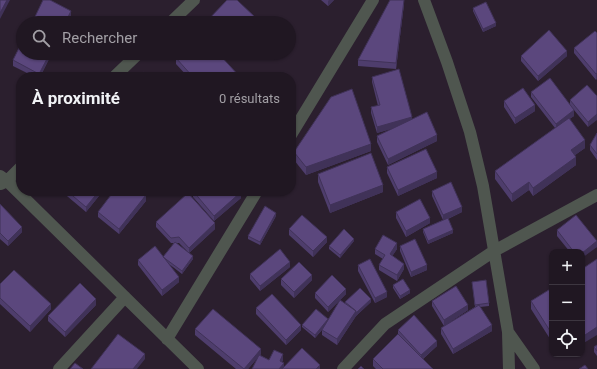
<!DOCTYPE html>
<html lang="fr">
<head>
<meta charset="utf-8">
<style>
	:root { --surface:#201722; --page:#28202a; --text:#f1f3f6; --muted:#a29fa5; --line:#3d3640 }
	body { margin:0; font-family:Roboto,sans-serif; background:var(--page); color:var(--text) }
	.controls { position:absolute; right:12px; bottom:12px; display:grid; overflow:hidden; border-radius:8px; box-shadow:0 1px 3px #0004 }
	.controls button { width:36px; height:36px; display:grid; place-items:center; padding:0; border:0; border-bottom:1px solid var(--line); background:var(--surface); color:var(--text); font:20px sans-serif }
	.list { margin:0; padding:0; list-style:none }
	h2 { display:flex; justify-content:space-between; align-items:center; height:52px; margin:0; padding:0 16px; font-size:17px }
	h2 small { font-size:13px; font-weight:400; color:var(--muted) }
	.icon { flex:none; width:22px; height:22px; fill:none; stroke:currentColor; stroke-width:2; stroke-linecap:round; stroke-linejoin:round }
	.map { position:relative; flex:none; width:597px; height:369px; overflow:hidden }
	.search { position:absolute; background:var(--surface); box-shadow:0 1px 3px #0004; left:16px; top:16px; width:280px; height:44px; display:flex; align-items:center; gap:10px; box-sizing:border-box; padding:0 14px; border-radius:22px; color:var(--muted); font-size:15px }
	.panel { position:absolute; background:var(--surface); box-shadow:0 1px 3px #0004; left:16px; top:72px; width:280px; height:124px; border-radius:16px }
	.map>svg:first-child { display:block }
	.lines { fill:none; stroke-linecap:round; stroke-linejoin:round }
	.minor { stroke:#4f564f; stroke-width:12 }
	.wall { fill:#4e3d6c; fill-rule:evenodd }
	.shaded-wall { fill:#403258 }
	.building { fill:#5b477d; stroke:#403258 }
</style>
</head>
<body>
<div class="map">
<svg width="597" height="369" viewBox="0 0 597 369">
	<rect width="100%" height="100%" fill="#2b1f2e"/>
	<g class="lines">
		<!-- minor -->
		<path class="minor" d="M424,0L447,62L470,132L483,186L508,332L509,369
			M170,23L194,0
			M114,77L139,53
			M291,135L373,0
			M0,176L7,181L198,369
			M1,184L7,181L21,167
			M508,332L534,369
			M167,339L257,191
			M59,369L125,297
			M343,369L385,324L494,251L597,195"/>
	</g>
	<!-- wall -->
	<path class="wall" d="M321,0H334L328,6Z
		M404,4L396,69L358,66V60Z
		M473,8L496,26L483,32L473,11Z
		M597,33L596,80L574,53V48Z
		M52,53L40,77H35L13,66V60Z
		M521,56H567L538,81L521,61Z
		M176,58L240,77H188L176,64Z
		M372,77L412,119L437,141L388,165L377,142V136L394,128L377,133L371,113V107L378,106L372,82Z
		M531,92L570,105V100L597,96L588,127L574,110V116L569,119L585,148L575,155L576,165L533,196L529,190L512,202L495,179V171L555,128L531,97Z
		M504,101L535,111L515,124L504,107Z
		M597,133V160L590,150V145Z
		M371,151L306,175L294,160V152Z
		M387,167L437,178L398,196L387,173Z
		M318,174L383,192L330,213L318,182Z
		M61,191H103L86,212Z
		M193,191L241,198L214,221L193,197Z
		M432,191L462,212L448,219L453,233L428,244L423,232V229L443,220L432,196Z
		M146,201L119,234L98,217V212Z
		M0,204L22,232L8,246L0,239Z
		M396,212L430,223L406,237L396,218Z
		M276,216L260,245L248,239V236Z
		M156,222L215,229L189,253L193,259L182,274L169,264L179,282L162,296L138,265V260L163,257L174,243H171L156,227ZM176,243H179L189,253Z
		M289,229L327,242L313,257L289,235Z
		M557,230L597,247L582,252H570L557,236Z
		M354,241L340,258L329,249V246Z
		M400,246L427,270L411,277L400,251Z
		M375,249H397L392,256L404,269L397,281L379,270V265L383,259L375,254Z
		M358,265L387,297L375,303L358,271Z
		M290,267L260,291L250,279V274Z
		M281,279L312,280L294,298L281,285Z
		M472,282L489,303V306L480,307L492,331L453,354L441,334V328L475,307Z
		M0,284L51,309L30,332L0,304Z
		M393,285L410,293L400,299L393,288Z
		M552,288V342L531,309V301Z
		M315,293L346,294L328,312L315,298Z
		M432,301L468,310L444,326L432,306Z
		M345,302H371L356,316L337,345L322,335V330L315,338L302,327V325L328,319L345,304Z
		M96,305L65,337L48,321V316Z
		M256,308L301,330L286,345L256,314Z
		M195,329L261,354L260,355L269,360H283L282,362L284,367L320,369H252L259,356L248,369H236L195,335Z
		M398,330L437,346L423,359L433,369H376L373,366V359L398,334Z
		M597,345V356L594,352V347Z"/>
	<!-- shaded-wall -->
	<path class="shaded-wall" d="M7,0H10L0,19V13Z
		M329,0H334L328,6V1Z
		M404,0V4L396,69V63Z
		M71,11V16L68,23H65Z
		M256,18V23H251Z
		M496,23V26L483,32V29Z
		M567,51V56L538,81V76Z
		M50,53H52L40,77H39V74Z
		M597,73V79L596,80V74Z
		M535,105V111L515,124V118Z
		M574,110V116L556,129V124Z
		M597,114V120L588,127V122Z
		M412,117V123L377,133V127Z
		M437,135V141L388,165V159Z
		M585,140V148L571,158V150Z
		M371,144V151L306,175V167Z
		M576,157V165L533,196V188Z
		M437,172V178L398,196V190Z
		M529,182V190L512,202V194Z
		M383,185V192L330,213V205Z
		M99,191H103L86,212V207Z
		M241,192V198L214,221V216Z
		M146,195V201L119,234V229Z
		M462,207V212L443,221V215Z
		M276,213V216L260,245V242Z
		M430,218V223L406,237V231Z
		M215,223V229L189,253V248Z
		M22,227V232L8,246V241Z
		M453,230V233L428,244V241Z
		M327,237V242L313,257V251Z
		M354,239V241L340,258V255Z
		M597,241V247L582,258V253Z
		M397,243V249L390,260V254Z
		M193,256V259L182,274V271Z
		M290,262V267L260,291V286Z
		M404,264V269L397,281V275Z
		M427,265V270L411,277V272Z
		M312,275V280L294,298V292Z
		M179,277V282L162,296V290Z
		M346,289V294L328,312V307Z
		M410,290V293L400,299V296Z
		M387,292V297L375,303V298Z
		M96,299V305L65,337V332Z
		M371,299V302L356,316L337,345V339L356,311Z
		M51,304V309L30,332V326Z
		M468,305V310L444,326V320Z
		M328,319V322L315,338V335Z
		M301,325V330L286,345V340Z
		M492,325V331L453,354V349Z
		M597,327V335L582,344V337Z
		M437,341V346L421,360V355Z
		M261,349V354L248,369H244Z
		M145,354V359L137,369H133Z
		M283,354V360L280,366V361Z
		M562,354H567L562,357Z
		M284,363V369H279Z
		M320,365V369H316Z"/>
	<!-- building -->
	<path class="building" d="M0,0H7L0,13Z
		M43,0H50L71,11L65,23H32Z
		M227,0H237L256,18L251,23H209L207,21Z
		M390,0H404L396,63L358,60Z
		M486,2L496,23L483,29L473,8Z
		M549,30L567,51L538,76L521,56Z
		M595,31L597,33V73L596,74L574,48Z
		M23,40V53H50L39,74L13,60Z
		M182,53H218L240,77H193L176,58Z
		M399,69L412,117L377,127L371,107L380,105L372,77Z
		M143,72L149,77H139Z
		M550,78L574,110L556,124L531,92Z
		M587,85L597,96V114L588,122L570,100Z
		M523,88L535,105L515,118L504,101Z
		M352,89L371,144L306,167L294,152L331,97Z
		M427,112L437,135L388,159L377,136Z
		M569,118L585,140L571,150L576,157L533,188L529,182L512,194L495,171Z
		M597,133V154L590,145Z
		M426,149L437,172L398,190L387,167Z
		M371,153L383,185L330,205L318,174Z
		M451,182L462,207L443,215L432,191Z
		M67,191H99L86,207Z
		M114,191H140L146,195L119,229L98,212Z
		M193,191H239L241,192L214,216Z
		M188,193L215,223L189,248L179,237L171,238L156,222Z
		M420,199L430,218L406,231L396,212Z
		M0,204L22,227L8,241L0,233Z
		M265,206L276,213L260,242L248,236Z
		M302,215L327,237L313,251L289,229Z
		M576,215L597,241L582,253V252H574L557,230Z
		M448,218L453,230L428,241L423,229Z
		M344,229L354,239L340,255L329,246Z
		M383,235L397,243L390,254L404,264L397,275L379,265L385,255L375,249Z
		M415,239L427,265L411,272L400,246Z
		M175,242L193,256L182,271L163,257Z
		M155,246L179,277L162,290L138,260Z
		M280,249L290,262L260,286L250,274Z
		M370,259L387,292L375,298L358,265Z
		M597,259V327L582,337V269Z
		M299,262L312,275L294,292L281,279Z
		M14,270L51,304L30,326L0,298V284Z
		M332,275L346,289L328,307L315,293Z
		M403,279L410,290L400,296L393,285Z
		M486,280L489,303L475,305L472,282Z
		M80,283L96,299L65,332L48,316Z
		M456,286L468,305L444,320L432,301Z
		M360,288L371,299L356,313V311L350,306L345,302Z
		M552,288V334L531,301Z
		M272,294L301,325L286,340L256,308Z
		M340,300L356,311L337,339L322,330Z
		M479,305L492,325L453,349L441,328Z
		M213,309L261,349L244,369L195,329Z
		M316,309L328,319L315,335L302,325Z
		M414,315L437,341L421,355L398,330Z
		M118,334L145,354L133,369H91Z
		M398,334L433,369H383L373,359Z
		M597,345V351L594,347Z
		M302,348L320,365L316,369H282Z
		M274,350L283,354L280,361L284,363L279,369H252L259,355L269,360Z
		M75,363L83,369H70Z
		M585,365L588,369H579Z
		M361,366L364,369H358Z"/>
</svg>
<div class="controls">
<button>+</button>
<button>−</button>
<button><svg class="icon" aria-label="locate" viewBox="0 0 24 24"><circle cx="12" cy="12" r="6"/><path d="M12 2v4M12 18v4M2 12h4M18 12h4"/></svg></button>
</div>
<div class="search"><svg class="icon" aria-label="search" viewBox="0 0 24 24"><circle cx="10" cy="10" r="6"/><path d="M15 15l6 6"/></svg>Rechercher</div>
<section class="panel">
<h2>À proximité<small>0 résultats</small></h2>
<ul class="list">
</ul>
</section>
</div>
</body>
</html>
